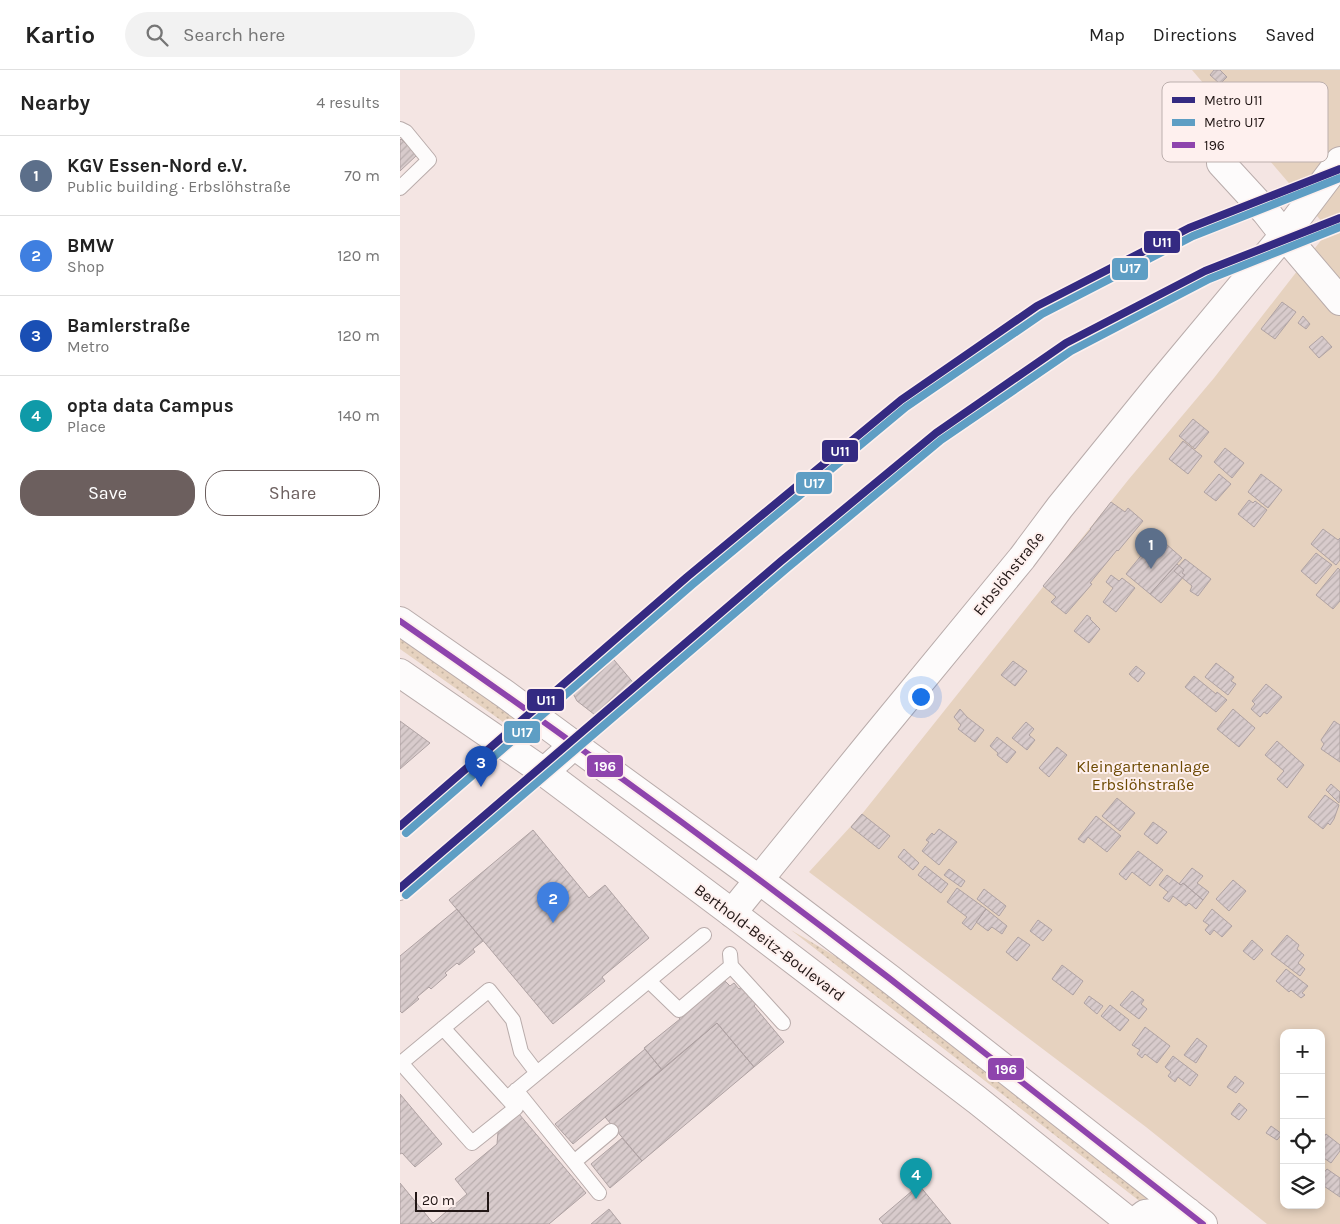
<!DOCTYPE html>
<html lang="en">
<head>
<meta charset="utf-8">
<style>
	:root { --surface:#fff; --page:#f2f2f2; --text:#222; --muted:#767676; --line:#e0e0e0; --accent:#6c5f5e }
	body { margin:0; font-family:Karla,sans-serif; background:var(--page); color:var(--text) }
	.controls { position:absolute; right:15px; bottom:15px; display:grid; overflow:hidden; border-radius:10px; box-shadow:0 2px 8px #0003 }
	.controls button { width:45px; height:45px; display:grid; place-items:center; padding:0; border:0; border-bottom:1px solid var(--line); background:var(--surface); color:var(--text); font:25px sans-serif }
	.scale { position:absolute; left:15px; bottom:12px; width:74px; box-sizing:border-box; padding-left:5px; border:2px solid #221716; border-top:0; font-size:14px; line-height:18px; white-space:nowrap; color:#221716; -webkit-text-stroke:4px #fef0ee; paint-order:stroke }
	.you { position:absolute; left:520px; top:626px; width:18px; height:18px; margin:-12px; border:4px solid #fff; border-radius:50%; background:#1a73e8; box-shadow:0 0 0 8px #1a73e833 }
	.badge { display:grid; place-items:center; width:32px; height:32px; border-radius:50%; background:var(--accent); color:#fff; font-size:16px; font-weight:700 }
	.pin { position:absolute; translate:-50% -41px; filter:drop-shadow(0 1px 2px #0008) }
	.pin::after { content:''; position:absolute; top:26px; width:18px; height:15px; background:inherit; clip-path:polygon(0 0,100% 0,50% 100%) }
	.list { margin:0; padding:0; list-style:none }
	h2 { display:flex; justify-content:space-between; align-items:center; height:65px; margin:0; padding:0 20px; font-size:21px }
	h2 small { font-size:16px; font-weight:400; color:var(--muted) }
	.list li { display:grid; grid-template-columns:32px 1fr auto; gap:15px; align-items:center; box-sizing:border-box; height:80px; padding:0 20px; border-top:1px solid var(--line) }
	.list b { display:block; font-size:19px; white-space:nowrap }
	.list p { margin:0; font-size:16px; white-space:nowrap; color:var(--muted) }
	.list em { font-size:16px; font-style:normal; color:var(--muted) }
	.actions { display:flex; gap:10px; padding:15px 20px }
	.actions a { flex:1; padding:11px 0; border:1px solid var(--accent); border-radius:20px; text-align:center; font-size:18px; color:var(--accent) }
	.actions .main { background:var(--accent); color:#fff }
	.icon { flex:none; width:28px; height:28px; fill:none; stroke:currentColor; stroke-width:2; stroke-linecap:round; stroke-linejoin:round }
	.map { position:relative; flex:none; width:940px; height:1154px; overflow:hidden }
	header { display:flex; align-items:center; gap:30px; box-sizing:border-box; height:70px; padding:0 25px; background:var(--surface); border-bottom:1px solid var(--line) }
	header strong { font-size:24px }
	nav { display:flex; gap:28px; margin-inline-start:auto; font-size:18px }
	.search { width:350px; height:45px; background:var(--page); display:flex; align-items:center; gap:12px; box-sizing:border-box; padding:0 18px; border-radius:28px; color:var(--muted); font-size:19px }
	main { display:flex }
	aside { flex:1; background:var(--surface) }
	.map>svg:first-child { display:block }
	.grass { fill:url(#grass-dots) }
	.green { fill:#e6d2bf; fill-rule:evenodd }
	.building { fill:url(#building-hatch); stroke:#afa2a3 }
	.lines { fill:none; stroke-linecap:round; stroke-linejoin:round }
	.service-casing { stroke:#b9acab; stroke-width:16 }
	.minor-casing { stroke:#b9acab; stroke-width:30 }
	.secondary-casing { stroke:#b9acab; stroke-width:30 }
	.service { stroke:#fdfbfb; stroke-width:14 }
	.minor { stroke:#fdfbfb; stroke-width:28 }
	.secondary { stroke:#fdfbfb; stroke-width:28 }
	.bus-1-casing { stroke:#fef0ee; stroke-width:10 }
	.bus-1 { stroke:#8e44ad; stroke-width:6 }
	.metro-1-casing { stroke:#fef0ee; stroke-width:11 }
	.metro-2-casing { stroke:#fef0ee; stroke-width:11 }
	.metro-1 { stroke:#342a82; stroke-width:8 }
	.metro-2 { stroke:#5e9ec4; stroke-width:8 }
	.labels { text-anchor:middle; stroke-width:4; stroke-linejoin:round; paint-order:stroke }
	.street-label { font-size:16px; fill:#221716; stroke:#fef0ee }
	.park-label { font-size:16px; fill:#6d4a03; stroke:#fef0ee }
	.key { fill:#fef0ee; stroke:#bcafad; stroke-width:1 }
	.key-label { font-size:14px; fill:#221716 }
	.line-badge { stroke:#fef0ee; stroke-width:2 }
	.badge-label { font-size:14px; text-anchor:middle; font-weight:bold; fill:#fff }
</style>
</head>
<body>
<header>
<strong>Kartio</strong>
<div class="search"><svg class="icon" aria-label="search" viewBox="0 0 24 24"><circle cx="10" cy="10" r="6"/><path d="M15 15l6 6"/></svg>Search here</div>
<nav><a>Map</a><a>Directions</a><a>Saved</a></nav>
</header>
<main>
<aside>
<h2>Nearby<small>4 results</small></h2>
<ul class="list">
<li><span class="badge" style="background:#5c6f8a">1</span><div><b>KGV Essen-Nord e.V.</b><p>Public building · Erbslöhstraße</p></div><em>70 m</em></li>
<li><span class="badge" style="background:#3f7fe0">2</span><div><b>BMW</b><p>Shop</p></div><em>120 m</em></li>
<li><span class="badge" style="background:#1a4fb4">3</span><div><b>Bamlerstraße</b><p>Metro</p></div><em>120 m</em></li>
<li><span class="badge" style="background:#0f9aa8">4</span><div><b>opta data Campus</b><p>Place</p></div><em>140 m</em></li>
</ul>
<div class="actions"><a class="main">Save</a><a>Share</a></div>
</aside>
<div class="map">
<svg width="940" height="1154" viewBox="0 0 940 1154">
	<defs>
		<pattern id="grass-dots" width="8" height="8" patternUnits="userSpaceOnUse" patternTransform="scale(1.25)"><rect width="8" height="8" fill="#e6d2bf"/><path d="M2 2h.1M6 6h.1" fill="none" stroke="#c5b4a3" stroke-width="1.8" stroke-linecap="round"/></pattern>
		<pattern id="building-hatch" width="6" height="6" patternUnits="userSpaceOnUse" patternTransform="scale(1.25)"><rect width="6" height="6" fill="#d8cbcc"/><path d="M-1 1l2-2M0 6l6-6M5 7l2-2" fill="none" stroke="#b9aeae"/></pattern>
	</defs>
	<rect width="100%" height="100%" fill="#f4e5e3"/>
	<!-- grass -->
	<path class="grass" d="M0,562L123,649L116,661L0,579Z
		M391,860L489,918L765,1133H742Z"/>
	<!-- green -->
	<path class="green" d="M792,0H940V1154H867L746,1057L409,802L462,744L729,409L814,308L929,160ZM884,963H921V1135H884Z"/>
	<!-- building -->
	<path class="building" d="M814,0H820L827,7L820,14L810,5Z
		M1,69L17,85L0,101V70Z
		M882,232L896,242L875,269L861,259Z
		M903,246L910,254L906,259L898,253Z
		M922,266L932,277L919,288L909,277Z
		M793,349L809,362L795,379L779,366Z
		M783,371L802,386L788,404L769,389Z
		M825,378L844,393L832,408L814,392Z
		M819,404L831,414L816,431L804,422Z
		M861,404L882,420L868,438L848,422Z
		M849,430L853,433L855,431L867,440L854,457L838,444Z
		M711,432L725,442L728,438L743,451L718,481L717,480L690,513L692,514L666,544L651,532L656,527L643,516L691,459H690Z
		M923,459L938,470L940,468V490L936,495L911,474Z
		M757,466L782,488L750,524L726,504Z
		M916,483L932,495L916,514L901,501Z
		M785,489L811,509L798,526L790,521L792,516L774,501Z
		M777,494L784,500L782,503L785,505L761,533L750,524Z
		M938,498L940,500V531L933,539L916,525Z
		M711,505L719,511L722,508L735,518L716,542L703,532L713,518L706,512Z
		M687,545L691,548L690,549L700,559L689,573L674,561Z
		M204,578L236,616L199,648L177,631L166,610Z
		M613,591L627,601L615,616L601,605Z
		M816,593L834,607L831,611L836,614L828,625L805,607Z
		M736,596L745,603L738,612L729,604Z
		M794,606L816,624L817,622L827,630L816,642L785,617Z
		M866,614L882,627L867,644L864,642L860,647L851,639L855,634L852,631Z
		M560,639L567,647L584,660L575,672L558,659L561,655L554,647Z
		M833,639L855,658L839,677L817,659Z
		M0,651L30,673L0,699Z
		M934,651L940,655V692L921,679L924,674L921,670Z
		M626,652L634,659L629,665L635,670L627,680L612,668Z
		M597,667L616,682L607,693L597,685L598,683L590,676Z
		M877,671L904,695L887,718L877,709L884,701L865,685Z
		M657,677L667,685L649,707L639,698Z
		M931,714L940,722L939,733L926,720Z
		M925,725L939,735L934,749L930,755L928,753L923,759L908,747Z
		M717,728L735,743L720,761L702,746Z
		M462,744L490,766L479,779L451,757Z
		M696,746L721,766L707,782L688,767L684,773L678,769Z
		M753,752L767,762L757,774L744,764Z
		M539,759L557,772L539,795L522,781L529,772L526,770L532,763L534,765Z
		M133,760L189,828L205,815L249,868L202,907L205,911L153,954L49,830Z
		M504,779L519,793L513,800L498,787Z
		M738,781L763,800L750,816L732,802L726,810L719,804Z
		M525,796L548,814L541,823L518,805Z
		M792,798L803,806L797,813L809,822L803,830L783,813L781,815L779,814Z
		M549,799L565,811L561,817L544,805Z
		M767,805L781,815L783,813L803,830L796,839L789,833L786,836L773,826L769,832L763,828L768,822L759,815Z
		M833,810L846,821L829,841L816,829Z
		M557,818L586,839L571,860L562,853L567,847L547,832Z
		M584,819L606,836L599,846L577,829Z
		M57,839L83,871L73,879L75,882L59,895L57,893L45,903L47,905L31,919L29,917L17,927L19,929L2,943L0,941V886Z
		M586,839L607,856L602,864L592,857L588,861L576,852Z
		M812,839L832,856L822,867L814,860L810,865L805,860L809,855L803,851Z
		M638,850L652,860L643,871L630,861Z
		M887,865L899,875L897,879L904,885L898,893L905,899L900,906L871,884Z
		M618,867L630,875L617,891L606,882Z
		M852,870L863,880L854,890L843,881Z
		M662,895L683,911L673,925L652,909Z
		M886,899L908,916L902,923L905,925L901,928L891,920L889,922L876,911Z
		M325,911L330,916L334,913L339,919L343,916L357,933L354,936L384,972L354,997L317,953L262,1000L244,978L280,949L277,946L287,938L289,941Z
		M732,921L744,930L741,934L747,939L739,949L720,935Z
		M689,926L703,936L697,944L684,933Z
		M710,935L729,950L720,961L701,946Z
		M317,953L354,997L242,1091L205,1047Z
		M745,957L770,976L757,993L745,984L742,988L737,984L740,980L732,975Z
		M797,968L807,976L796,993L784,985Z
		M245,979L262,1000L173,1074L155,1054Z
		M773,986L798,1005L790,1016L778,1007L775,1012L768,1006L771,1002L765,997Z
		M835,1006L844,1013L836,1023L827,1017Z
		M0,1024L42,1074L15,1097L2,1083L0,1084Z
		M839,1033L847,1040L839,1050L831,1044Z
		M119,1044L186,1123L149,1154H0V1113L33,1153L67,1124L55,1109L97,1074L98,1062Z
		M871,1056L882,1064L877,1070L866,1063Z
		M926,1064L940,1075V1081L931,1093L921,1086V1071Z
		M222,1068L242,1091L210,1118L191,1094Z
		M927,1099L940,1108V1127L921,1114V1106Z
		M519,1115L551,1154H483L479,1149Z
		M209,1139L221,1154H191Z"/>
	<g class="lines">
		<!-- service casing -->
		<g class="service-casing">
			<path id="service" d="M0,59L6,62L29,90L0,118
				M0,823L144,702
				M330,884L331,896L383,953
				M249,911L279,940L331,896
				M43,958L107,1028
				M137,1003L121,982L113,950L89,920L1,993L72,1073L116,1038L107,1028L304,865
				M116,1020L199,1123
				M174,1092L211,1061"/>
		</g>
		<!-- minor casing -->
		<g class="minor-casing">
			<path id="minor" d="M821,93L866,142L884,165L940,231
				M144,702L174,675
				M332,843L470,673L622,488L660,437L759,315L884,165L940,91"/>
		</g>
		<!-- secondary casing -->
		<g class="secondary-casing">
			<path id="secondary" d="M0,551L105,624L174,675L358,809L490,909L803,1154
				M0,603L144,702L332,843L577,1030L732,1154
				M732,1154L745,1144L763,1142H788"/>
		</g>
		<!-- service -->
		<use href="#service" class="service"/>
		<!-- minor -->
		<use href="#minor" class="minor"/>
		<!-- secondary -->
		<use href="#secondary" class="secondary"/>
		<!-- bus-1 casing -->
		<g class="bus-1-casing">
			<path id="bus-1" d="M0,551C166,666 329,785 489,908C594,989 698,1072 803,1154"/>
		</g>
		<!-- bus-1 -->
		<use href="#bus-1" class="bus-1"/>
		<!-- metro-1 casing -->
		<g class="metro-1-casing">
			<path id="metro-1" d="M0,756L287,507L501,330L637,236L789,158L940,99
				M0,818L380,492L536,363L666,273L805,201L940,148"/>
		</g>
		<!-- metro-2 casing -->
		<g class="metro-2-casing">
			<path id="metro-2" d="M6,763L293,514L506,337L642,244L793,166L940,108
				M6,825L386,499L541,370L671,281L809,209L940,157"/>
		</g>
		<!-- metro-1 -->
		<use href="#metro-1" class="metro-1"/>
		<!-- metro-2 -->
		<use href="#metro-2" class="metro-2"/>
	</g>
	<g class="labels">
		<!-- street labels -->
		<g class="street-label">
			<text transform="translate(608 503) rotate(-51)" y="6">Erbslöhstraße</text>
			<text transform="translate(370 872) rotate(37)" y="6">Berthold-Beitz-Boulevard</text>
		</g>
		<!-- park labels -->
		<g class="park-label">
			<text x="743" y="702">Kleingartenanlage<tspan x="743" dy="18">Erbslöhstraße</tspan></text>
		</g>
	</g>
	<!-- legend -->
	<rect x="762" y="12" width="166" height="80" rx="8" class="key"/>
	<rect x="772" y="27" width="23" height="6" fill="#342a82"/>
	<rect x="772" y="49" width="23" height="7" fill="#5e9ec4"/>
	<rect x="772" y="72" width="23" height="6" fill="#8e44ad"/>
	<g class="key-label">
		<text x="804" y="35">Metro U11</text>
		<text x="804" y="57">Metro U17</text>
		<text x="804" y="80">196</text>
	</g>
	<g class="line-badge">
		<rect x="743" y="160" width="38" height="24" rx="5" fill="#342a82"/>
		<rect x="711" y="187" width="38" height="24" rx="5" fill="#5e9ec4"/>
		<rect x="421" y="369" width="38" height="24" rx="5" fill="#342a82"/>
		<rect x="395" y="401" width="38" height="24" rx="5" fill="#5e9ec4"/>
		<rect x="126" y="618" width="39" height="24" rx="5" fill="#342a82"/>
		<rect x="103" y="650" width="38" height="24" rx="5" fill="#5e9ec4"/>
		<rect x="186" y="684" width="38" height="24" rx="5" fill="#8e44ad"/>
		<rect x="587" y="987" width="38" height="24" rx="5" fill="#8e44ad"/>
	</g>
	<g class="badge-label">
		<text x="762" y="177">U11</text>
		<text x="730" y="203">U17</text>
		<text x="440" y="386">U11</text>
		<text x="414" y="418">U17</text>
		<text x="146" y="635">U11</text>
		<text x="122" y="667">U17</text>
		<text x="205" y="701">196</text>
		<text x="606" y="1004">196</text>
	</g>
</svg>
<div class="controls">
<button>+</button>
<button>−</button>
<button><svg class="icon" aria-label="locate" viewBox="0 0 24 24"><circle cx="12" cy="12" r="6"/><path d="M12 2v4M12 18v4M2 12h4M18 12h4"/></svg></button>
<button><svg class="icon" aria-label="layers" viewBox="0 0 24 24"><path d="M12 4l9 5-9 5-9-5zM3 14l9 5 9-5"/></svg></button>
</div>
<div class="scale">20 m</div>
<div class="you"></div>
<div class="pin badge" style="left:751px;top:499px;background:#5c6f8a">1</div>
<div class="pin badge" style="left:153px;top:853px;background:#3f7fe0">2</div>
<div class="pin badge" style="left:81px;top:717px;background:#1a4fb4">3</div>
<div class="pin badge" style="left:516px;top:1129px;background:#0f9aa8">4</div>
</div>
</main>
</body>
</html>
